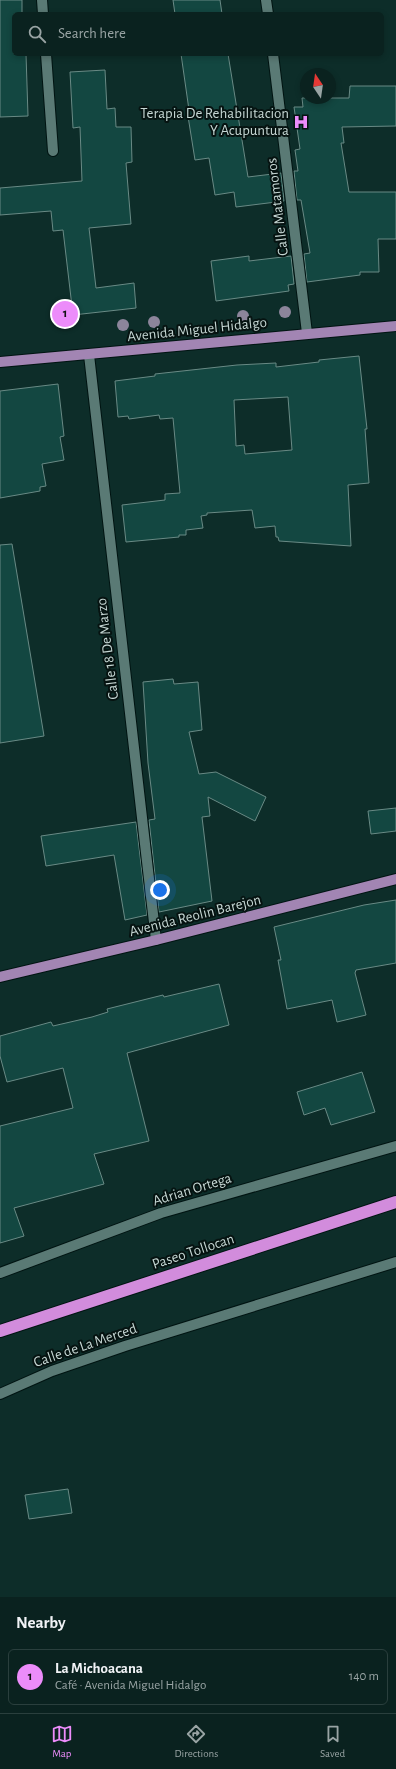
<!DOCTYPE html>
<html lang="en">
<head>
<meta charset="utf-8">
<style>
	:root { --surface:#0a221f; --page:#182f2c; --text:#f1f3f6; --muted:#99a4a4; --line:#2a3f3d; --accent:#ec8cfa }
	body { margin:0; font-family:"Alegreya Sans",sans-serif; background:var(--page); color:var(--text) }
	.compass { position:absolute; left:300px; top:68px; width:36px; height:36px; border-radius:50%; background:var(--surface); box-shadow:0 2px 6px #0003; rotate:347deg }
	.you { position:absolute; left:160px; top:890px; width:14px; height:14px; margin:-10px; border:3px solid #fff; border-radius:50%; background:#1a73e8; box-shadow:0 0 0 6px #1a73e833 }
	.badge { display:grid; place-items:center; width:26px; height:26px; border-radius:50%; background:var(--accent); color:#111; font-size:13px; font-weight:700 }
	.pin { position:absolute; translate:-50% -50%; border:2px solid #fff; box-shadow:0 1px 4px #0006 }
	.list { margin:0; padding:0; list-style:none }
	h2 { display:flex; justify-content:space-between; align-items:center; height:52px; margin:0; padding:0 16px; font-size:17px }
	h2 small { font-size:13px; font-weight:400; color:var(--muted) }
	.list li { display:grid; grid-template-columns:26px 1fr auto; gap:12px; align-items:center; box-sizing:border-box; height:56px; margin:0 8px 8px; padding:0 8px; border:1px solid var(--line); border-radius:6px }
	.list b { display:block; font-size:15px; white-space:nowrap }
	.list p { margin:0; font-size:13px; white-space:nowrap; color:var(--muted) }
	.list em { font-size:13px; font-style:normal; color:var(--muted) }
	.icon { flex:none; width:22px; height:22px; fill:none; stroke:currentColor; stroke-width:2; stroke-linecap:round; stroke-linejoin:round }
	.map { position:relative; flex:none; width:396px; height:1597px; overflow:hidden }
	.search { position:absolute; background:var(--surface); box-shadow:0 2px 6px #0003; left:12px; right:12px; top:12px; height:44px; display:flex; align-items:center; gap:10px; box-sizing:border-box; padding:0 14px; border-radius:6px; color:var(--muted); font-size:15px }
	.sheet { height:116px; background:var(--surface) }
	nav { display:flex; justify-content:space-around; align-items:center; box-sizing:border-box; height:56px; border-top:1px solid var(--line); background:var(--surface); font-size:11px; color:var(--muted) }
	nav a { display:grid; justify-items:center; gap:2px }
	nav .on { color:var(--accent) }
	.map>svg:first-child { display:block }
	.building { fill:#134741; stroke:#698a85; fill-rule:evenodd }
	.lines { fill:none; stroke-linecap:round; stroke-linejoin:round }
	.minor-casing { stroke:#001412; stroke-width:12 }
	.major-casing { stroke:#001412; stroke-width:12 }
	.highway-casing { stroke:#001412; stroke-width:14 }
	.minor { stroke:#5a7a75; stroke-width:10 }
	.major { stroke:#a285b3; stroke-width:10 }
	.highway { stroke:#d28cdc; stroke-width:12 }
	.tree { fill:#8c859b }
	.labels { text-anchor:middle; stroke-width:4; stroke-linejoin:round; paint-order:stroke }
	.poi-label { font-size:15px; fill:#c5d6d3; stroke:#061311; text-anchor:end }
	.street-label { font-size:15px; fill:#c5d6d3; stroke:#061311 }
</style>
</head>
<body>
<div class="map">
<svg width="396" height="1597" viewBox="0 0 396 1597">
	<rect width="100%" height="100%" fill="#0d2d29"/>
	<!-- building -->
	<path class="building" d="M0,0H22V14H14V54H26L28,116L0,117Z
		M173,0H220L222,14H175Z
		M181,54H228L248,177L281,173L284,201L236,207L234,192L215,195L209,158L195,160L187,110H189Z
		M105,70L107,109L115,108L116,127H131L132,162L126,163L131,224L89,228L96,288L134,283L136,308L73,315L63,230L53,231L51,211L0,215V188L82,181L80,127L73,128L70,72Z
		M350,86H396V126L342,127L344,143H341L349,192H396V239H378L379,272H360V275L307,282L304,254L310,253L301,200H297L294,171H298L295,150L300,149L294,107H303L302,98H349Z
		M249,256V261L291,256L294,284L288,285L289,291L216,301L211,261Z
		M359,356L367,429H365L369,483L348,485L351,546L279,541L278,537H276L275,526L255,528L252,510L207,513V515L201,516L203,528L186,530V535H179V537L126,542L122,505L165,500V494L180,493L173,418L160,419L159,415L129,419L128,416L118,417L115,381L155,376V374L237,365L276,363V367L319,362V360ZM288,397L292,450L245,454L244,445L236,446L234,400Z
		M58,384L64,436L60,437L64,460L42,464L46,486L40,487V491L0,498V391Z
		M12,544L44,736L0,743V545Z
		M173,679L174,684L198,682L202,730L189,732L199,774L216,772L266,797L255,821L208,797L210,816L202,817L212,901L159,912L149,820L155,819L148,763L143,682Z
		M396,808V831L371,834L368,811Z
		M136,822L147,915L125,920L114,855L46,866L41,836Z
		M396,900V963L356,970L355,973L366,1015L337,1022L332,1000L287,1009L278,960H281L274,927L364,905Z
		M219,984L229,1025L127,1053L149,1141L94,1154L104,1184L14,1208L24,1236L0,1243V1126L73,1108L63,1068L7,1082L0,1056V1036L51,1022L53,1026L92,1017L108,1012L107,1009L163,995L164,997Z
		M362,1072L375,1112L331,1125L325,1108L304,1115L297,1092Z
		M68,1489L72,1513L29,1519L25,1495Z"/>
	<g class="lines">
		<!-- minor casing -->
		<g class="minor-casing">
			<path id="minor" d="M42,0L43,14
				M266,0L268,14
				M46,54L53,151
				M273,54L307,333
				M89,355L156,940
				M0,1273L161,1213L396,1146
				M0,1394L52,1371L125,1346L396,1262"/>
		</g>
		<!-- major casing -->
		<g class="major-casing">
			<path id="major" d="M0,362L396,326
				M0,977L156,940L396,879"/>
		</g>
		<!-- highway casing -->
		<g class="highway-casing">
			<path id="highway" d="M0,1331L396,1202"/>
		</g>
		<!-- minor -->
		<use href="#minor" class="minor"/>
		<!-- major -->
		<use href="#major" class="major"/>
		<!-- highway -->
		<use href="#highway" class="highway"/>
	</g>
	<!-- trees -->
	<g class="tree">
		<circle cx="285" cy="312" r="6"/>
		<circle cx="243" cy="316" r="6"/>
		<circle cx="154" cy="322" r="6"/>
		<circle cx="123" cy="325" r="6"/>
	</g>
	<!-- icons -->
	<defs>
		<g id="hospital-bare" transform="scale(1.2)"><path d="M-5-5h3v3.5h4V-5h3V5h-3V1.5h-4V5h-3Z" fill="#ec8cfa" stroke="#061311" stroke-width="2.5" paint-order="stroke"/></g>
	</defs>
	<g fill-rule="evenodd">
		<use href="#hospital-bare" x="301" y="122"/>
	</g>
	<g class="labels">
		<!-- poi labels -->
		<g class="poi-label">
			<text x="289" y="118">Terapia De Rehabilitacion<tspan x="289" dy="17">Y Acupuntura</tspan></text>
		</g>
		<!-- street labels -->
		<g class="street-label">
			<text transform="translate(277 207) rotate(-97)" y="5">Calle Matamoros</text>
			<text transform="translate(197 329) rotate(-6)" y="5">Avenida Miguel Hidalgo</text>
			<text transform="translate(107 649) rotate(-97)" y="5">Calle 18 De Marzo</text>
			<text transform="translate(195 915) rotate(-14)" y="5">Avenida Reolin Barejon</text>
			<text transform="translate(192 1189) rotate(-17)" y="5">Adrian Ortega</text>
			<text transform="translate(193 1251) rotate(-18)" y="5">Paseo Tollocan</text>
			<text transform="translate(85 1345) rotate(-19)" y="5">Calle de La Merced</text>
		</g>
	</g>
</svg>
<svg class="compass" viewBox="-18 -18 36 36"><path d="M0-13l5 13h-10z" fill="#e53935"/><path d="M0 13l5-13h-10z" fill="#99a4a4"/></svg>
<div class="you"></div>
<div class="pin badge" style="left:65px;top:314px">1</div>
<div class="search"><svg class="icon" aria-label="search" viewBox="0 0 24 24"><circle cx="10" cy="10" r="6"/><path d="M15 15l6 6"/></svg>Search here</div>
</div>
<section class="sheet">
<h2>Nearby<small></small></h2>
<ul class="list">
<li><span class="badge">1</span><div><b>La Michoacana</b><p>Café · Avenida Miguel Hidalgo</p></div><em>140 m</em></li>
</ul>
</section>
<nav>
<a class="on"><svg class="icon" aria-label="map" viewBox="0 0 24 24"><path d="M3 6l6-2 6 2 6-2v14l-6 2-6-2-6 2zM9 4v14M15 6v14"/></svg>Map</a>
<a><svg class="icon" aria-label="directions" viewBox="0 0 24 24"><path d="M12 3l9 9-9 9-9-9zM9 14v-3h6M13 9l2 2-2 2"/></svg>Directions</a>
<a><svg class="icon" aria-label="saved" viewBox="0 0 24 24"><path d="M7 4h10v16l-5-4-5 4z"/></svg>Saved</a>
</nav>
</body>
</html>
